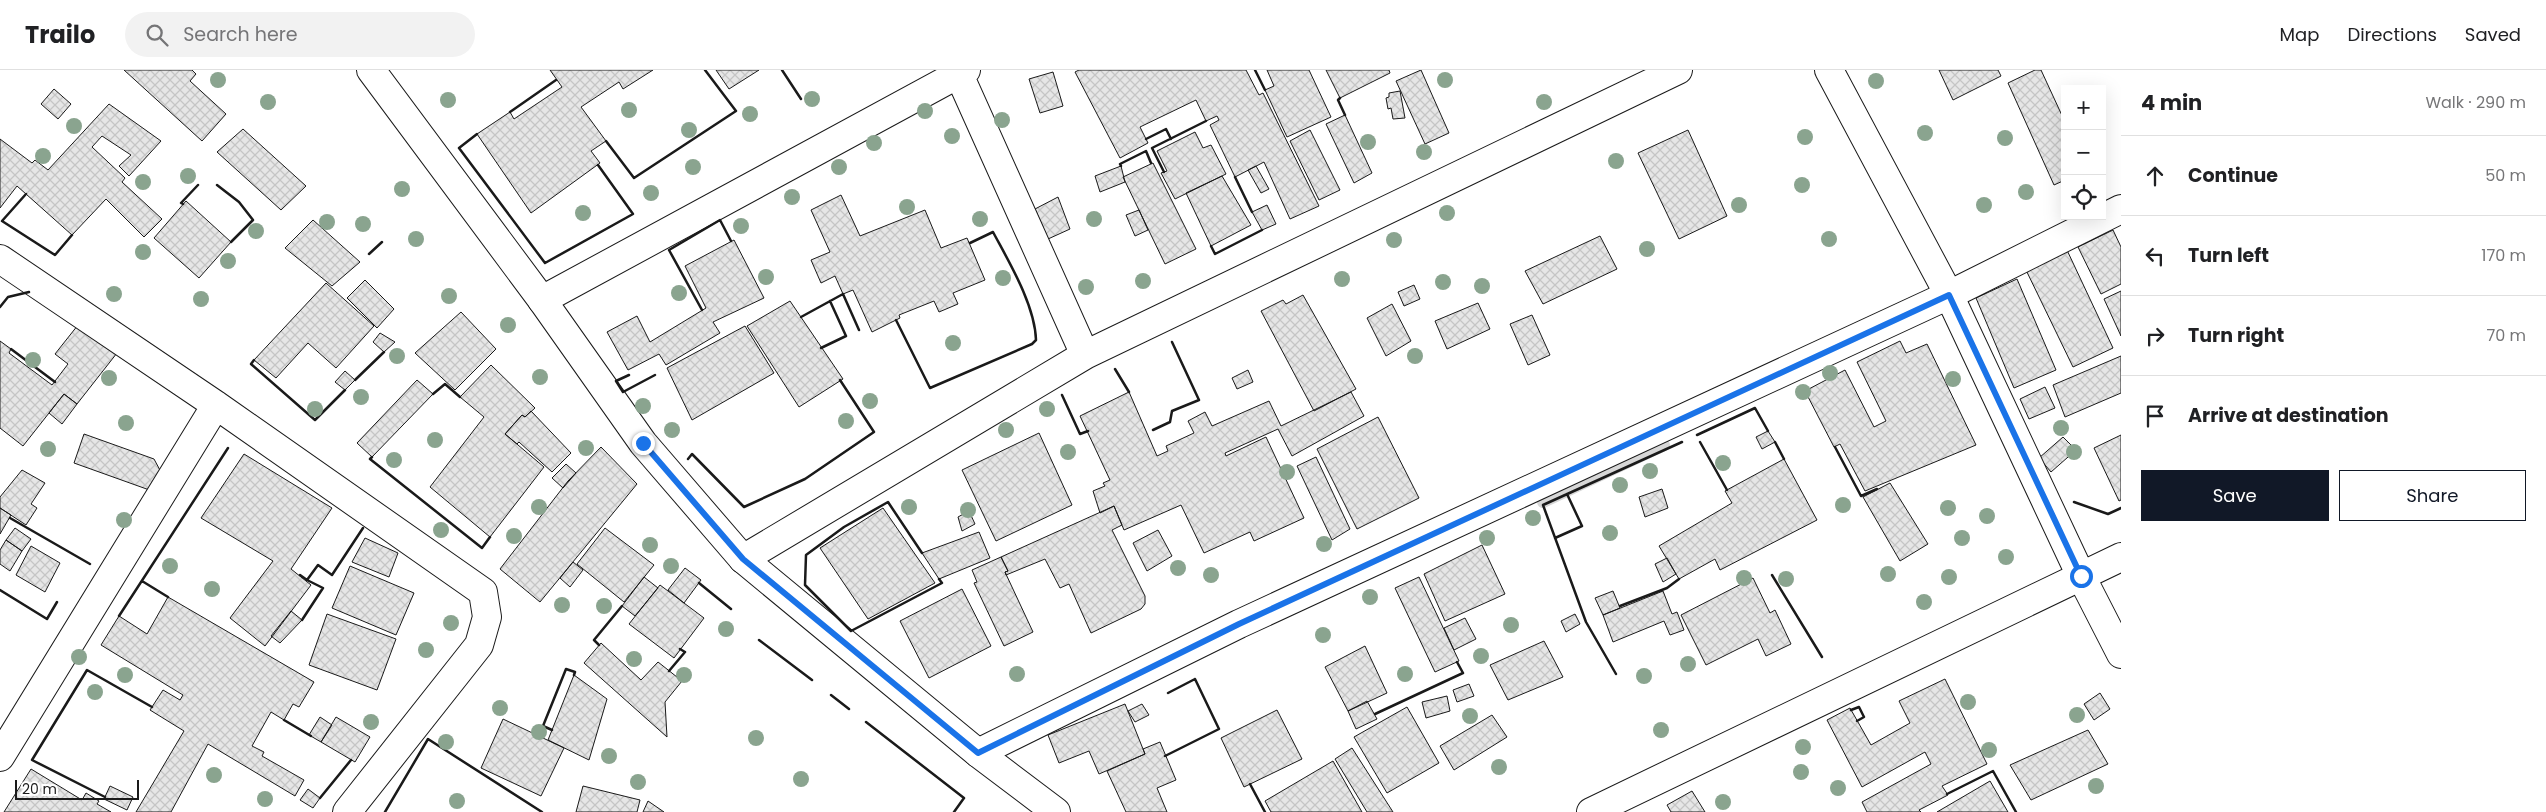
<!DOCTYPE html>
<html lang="en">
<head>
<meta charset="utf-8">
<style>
	:root { --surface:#fff; --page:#f2f2f2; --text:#202124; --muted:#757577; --line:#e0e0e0; --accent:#111827 }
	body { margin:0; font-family:Poppins,sans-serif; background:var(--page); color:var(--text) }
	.controls { position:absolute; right:15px; top:15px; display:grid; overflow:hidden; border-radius:0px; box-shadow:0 5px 20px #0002 }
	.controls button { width:45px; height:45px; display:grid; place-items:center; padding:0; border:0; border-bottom:1px solid var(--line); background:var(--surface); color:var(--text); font:25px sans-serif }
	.scale { position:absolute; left:15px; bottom:12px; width:124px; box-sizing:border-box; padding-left:5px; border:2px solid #1a1a1a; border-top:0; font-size:14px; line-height:18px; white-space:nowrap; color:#1a1a1a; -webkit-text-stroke:4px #fff; paint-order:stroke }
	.stop { position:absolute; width:15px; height:15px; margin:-11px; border:4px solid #1a73e8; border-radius:50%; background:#fff }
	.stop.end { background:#1a73e8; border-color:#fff; box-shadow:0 1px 5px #0008 }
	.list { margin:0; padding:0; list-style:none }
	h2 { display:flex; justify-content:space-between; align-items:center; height:65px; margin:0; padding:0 20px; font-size:21px }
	h2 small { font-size:16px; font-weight:400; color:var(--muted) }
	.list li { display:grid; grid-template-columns:32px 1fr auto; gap:15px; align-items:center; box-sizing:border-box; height:80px; padding:0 20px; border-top:1px solid var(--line) }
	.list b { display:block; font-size:19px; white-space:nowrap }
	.list em { font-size:16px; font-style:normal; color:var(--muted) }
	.actions { display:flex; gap:10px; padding:15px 20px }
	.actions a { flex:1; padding:11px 0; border:1px solid var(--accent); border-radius:0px; text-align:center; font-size:18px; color:var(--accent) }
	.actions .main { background:var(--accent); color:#fff }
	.icon { flex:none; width:28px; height:28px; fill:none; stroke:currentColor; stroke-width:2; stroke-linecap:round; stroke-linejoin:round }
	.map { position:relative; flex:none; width:2121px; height:742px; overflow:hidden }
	header { display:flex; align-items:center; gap:30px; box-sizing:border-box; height:70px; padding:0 25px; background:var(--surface); border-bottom:1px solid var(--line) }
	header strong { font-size:24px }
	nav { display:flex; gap:28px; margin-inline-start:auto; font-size:18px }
	.search { width:350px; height:45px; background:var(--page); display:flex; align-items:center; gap:12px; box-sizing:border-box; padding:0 18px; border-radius:28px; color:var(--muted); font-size:19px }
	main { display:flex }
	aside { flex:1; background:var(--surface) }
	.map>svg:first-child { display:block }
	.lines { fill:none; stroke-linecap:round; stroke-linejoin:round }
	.stream { stroke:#d7d7d7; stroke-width:12 }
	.building { fill:url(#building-cross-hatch); stroke:#1a1a1a }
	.minor-casing { stroke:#1a1a1a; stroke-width:30 }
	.secondary-casing { stroke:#1a1a1a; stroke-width:30 }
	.minor { stroke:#fff; stroke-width:28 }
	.secondary { stroke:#fff; stroke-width:28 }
	.wall { stroke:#1a1a1a; stroke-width:2.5 }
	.tree { fill:#8aa48f }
	.route { stroke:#1a73e8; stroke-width:6 }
</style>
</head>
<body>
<header>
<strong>Trailo</strong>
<div class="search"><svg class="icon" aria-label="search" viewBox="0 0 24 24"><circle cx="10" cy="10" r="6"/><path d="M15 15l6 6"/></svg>Search here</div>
<nav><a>Map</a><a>Directions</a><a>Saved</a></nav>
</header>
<main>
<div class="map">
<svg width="2121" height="742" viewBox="0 0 2121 742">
	<defs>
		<pattern id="building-cross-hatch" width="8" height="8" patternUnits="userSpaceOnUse" patternTransform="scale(1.25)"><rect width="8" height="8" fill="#e6e6e6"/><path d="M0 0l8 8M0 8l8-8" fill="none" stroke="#c5c5c5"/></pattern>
	</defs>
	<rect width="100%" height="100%" fill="#fff"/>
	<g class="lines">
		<!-- stream -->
		<path class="stream" d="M1543,432L1664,375"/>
	</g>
	<!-- building -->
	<path class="building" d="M124,0H192L196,4L190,11L226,44L202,71Z
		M550,0H653L623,19L619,12L581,37L606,71L591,81L600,93L531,143L477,64L510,42L514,49L562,17Z
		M716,0H759L729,19Z
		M1079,0H1246L1259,25L1263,23L1319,136L1290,149L1264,92L1235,107L1210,55L1219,50L1217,46L1206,51L1196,30L1140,57L1148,73L1120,88L1075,2Z
		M1267,0H1309L1331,47L1287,67L1265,20L1274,16Z
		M1326,0H1389L1390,3L1340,28Z
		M1421,0L1449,63L1425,74L1396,11Z
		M1939,0H1998L2001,6L1953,30Z
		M2035,0H2041L2065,52V110L2054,115L2008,13Z
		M1053,2L1063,36L1040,43L1029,9Z
		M54,19L71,34L58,49L41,34Z
		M1400,21L1405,48L1393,49L1391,38L1388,39L1386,28L1389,27V23Z
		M109,34L161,71L129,106L119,96L131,85L102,66L92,77L125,108L122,112L162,149L144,167L106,129L72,165L17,116L0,138V69L32,93L35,90L48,100Z
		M1345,45L1372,103L1354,113L1326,54Z
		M243,59L306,116L281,140L217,82Z
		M1310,60L1340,120L1319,130L1290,71Z
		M1688,60L1727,146L1679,169L1638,83Z
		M1195,62L1203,78L1211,75L1226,104L1175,129L1161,103L1167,101L1157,81Z
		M1153,93L1196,179L1165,194L1123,107Z
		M1121,96L1125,112L1100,122L1095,106Z
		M1256,96L1269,119L1261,123L1248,100Z
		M1222,106L1251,155L1211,176L1186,123Z
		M841,125L860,166L925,140L941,178L967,168L985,210L953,223L958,234L939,242L934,231L899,245L900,248L872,262L853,220L843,224L835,206L821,213L811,190L830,182L811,140Z
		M1058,127L1070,159L1048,169L1035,139Z
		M186,131L231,172L199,208L154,168Z
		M1267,135L1276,154L1262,160L1252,142Z
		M1139,140L1148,160L1135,166L1126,145Z
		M313,150L360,192L332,216L285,178Z
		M2113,160L2121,177V214L2101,224L2078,177Z
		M1600,166L1617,199L1543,234L1525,201Z
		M734,170L764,228L713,252L720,263L666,295L659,284L628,300L607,262L637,246L650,272L706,238L685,196Z
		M2066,178L2113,278L2073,297L2025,198Z
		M2017,209L2056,300L2014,318L1976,228Z
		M365,210L394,239L377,258L347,228Z
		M326,213L374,256L336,298L308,273L276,308L254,290Z
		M1414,215L1420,229L1404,236L1398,222Z
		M2121,221V266L2104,229Z
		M1303,225L1356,319L1314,341L1261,241L1283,230L1286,234Z
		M790,231L843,309L799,337L747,256Z
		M1478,233L1490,259L1447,279L1435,251Z
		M1392,234L1411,271L1386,286L1367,248Z
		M461,242L496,279L455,320L415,283Z
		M1532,245L1550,285L1528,295L1510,254Z
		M78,255L117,283L77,334L64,324L23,376L0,358V271L11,279L9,283L52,315L68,294L55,284Z
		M745,256L774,303L692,350L667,298Z
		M380,263L395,272L384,282L373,272Z
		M1900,271L1906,283L1927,274L1976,375L1865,421L1840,374L1834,377L1805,321L1845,300L1874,357L1886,351L1857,292Z
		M2121,286V323L2065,347L2053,315Z
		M491,295L535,338L525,347L522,345L505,364L544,397L490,467L430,417L484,347L460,327Z
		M1248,300L1253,312L1237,319L1232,308Z
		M345,301L355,310L345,320L335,312Z
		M417,310L433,324L372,387L357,373Z
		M2045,317L2055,338L2029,349L2020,329Z
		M1129,322L1157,386L1168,381L1166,376L1194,363L1188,351L1205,342L1212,356L1269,331L1281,356L1351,322L1364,346L1292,386L1278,359L1225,383L1226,386L1266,367L1304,448L1254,471L1250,462L1204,483L1181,435L1124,460L1114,436L1100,443L1093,421L1105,416L1103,413L1110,410L1080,346Z
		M64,324L77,334L62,354L49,343Z
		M531,341L571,383L552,402L519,372L517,374L505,364L522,345L525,347Z
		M1378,347L1419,428L1357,459L1317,379Z
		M1768,361L1775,372L1762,379L1756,367Z
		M1039,363L1072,435L996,471L962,400Z
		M84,364L154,389L161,402L155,422L74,393Z
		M2121,365V430L2119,431L2094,378Z
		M2063,367L2076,380L2051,402L2039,388Z
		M601,377L637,414L540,532L500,499L568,411Z
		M244,384L332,438L291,499L311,515L265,576L230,548L273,491L201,448Z
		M1316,387L1350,459L1332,470L1297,396Z
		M1784,389L1817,450L1720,500L1715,489L1679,509L1659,476L1732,433L1725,421Z
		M566,394L576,403L563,418L552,408Z
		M22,400L45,413L31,434L37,438L26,455L0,438V427Z
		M1890,413L1928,474L1900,491L1863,427Z
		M1662,419L1668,438L1645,447L1639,427Z
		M1114,436L1122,455L1112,460L1145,526V534L1141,539L1091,563L1069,514L1060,518L1045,489L1006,505L1005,502L1008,501L1001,487Z
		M0,438L11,445L0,464Z
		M883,438L935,513L868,549L820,478Z
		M969,441L975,454L962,461L958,447Z
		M15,458L31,469L22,481L6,470Z
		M605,458L654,495L624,532L577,494Z
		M1158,460L1172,486L1147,501L1133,473Z
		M979,462L990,488L939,509L922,483Z
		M365,468L398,483L389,507L352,492Z
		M6,470L22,481L10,501L0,494V480Z
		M1482,475L1505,524L1445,551L1424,504Z
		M31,476L60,493L45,522L16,505Z
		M1001,487L1008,501L1005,502L1033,562L1004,576L974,513L977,512L972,500Z
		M1667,488L1676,504L1663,512L1655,494Z
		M573,492L583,500L570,517L560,508Z
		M350,496L414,523L396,565L332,538Z
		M685,498L701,510L684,533L668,520Z
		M644,507L658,518L635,546L622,536Z
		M1419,507L1459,591L1435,602L1395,518Z
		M1753,508L1770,543L1775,540L1791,574L1766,586L1758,569L1706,595L1681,545Z
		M660,515L704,548L674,588L629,554Z
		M962,519L991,576L929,608L900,551Z
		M1613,521L1620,538L1603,545L1595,528Z
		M1663,521L1672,544L1677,542L1684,560L1670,565L1664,551L1613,572L1603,545Z
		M168,527L314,612L299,637L293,634L284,650L271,642L252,676L264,682L262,686L304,710L295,726L208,674L171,742H136L184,661L150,640L163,620L180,630L183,625L101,575L119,546L147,564Z
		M291,541L302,550L280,573L271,566Z
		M327,544L396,569L377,620L309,595Z
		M1575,544L1580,554L1566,562L1561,551Z
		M1465,548L1476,569L1454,580L1444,558Z
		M1544,571L1563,607L1508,630L1490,595Z
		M601,573L641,610L658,592L682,611L665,632L667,667L584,593Z
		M1365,576L1387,623L1348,641L1325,597Z
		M574,605L607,629L589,690L548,670Z
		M1945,609L1987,694L1942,716L1948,725L1919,740L1921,742H1867L1862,732L1931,694L1925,682L1862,717L1827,650L1850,638L1871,675L1910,653L1899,631Z
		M1469,614L1474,626L1457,632L1453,620Z
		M2100,623L2110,639L2094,650L2084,634Z
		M1447,626L1450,641L1426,648L1422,632Z
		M1367,631L1377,649L1356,659L1348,641Z
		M1125,634L1145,684L1099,704L1089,681L1059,693L1048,665Z
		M1142,634L1149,645L1135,652L1128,641Z
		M1407,637L1439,693L1387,723L1354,667Z
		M1277,640L1302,689L1244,717L1221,668Z
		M1492,645L1507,667L1454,700L1440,676Z
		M320,647L332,655L321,672L309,665Z
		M336,647L370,667L355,692L321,672Z
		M503,649L564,678L541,726L481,698Z
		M2088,660L2108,694L2031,730L2010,695Z
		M1160,672L1176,710L1157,718L1167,742H1126L1107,701L1145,684L1143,679Z
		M1352,678L1393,742H1367L1335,689Z
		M1333,691L1362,742H1271L1265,731Z
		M31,699L82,730L86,723L99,731L97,734L111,742H4Z
		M1990,711L2008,742H1937Z
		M110,716L133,727L127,740L104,729Z
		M583,716L640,730L637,742H576Z
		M308,719L320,728L313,738L300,730Z
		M1692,721L1705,742H1671L1667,735Z
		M648,731L664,742H643Z"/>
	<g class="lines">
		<!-- minor casing -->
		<g class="minor-casing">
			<path id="minor" d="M957,0L1085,285
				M1829,0L1949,225L2081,506L2121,584
				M0,189L216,335L483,522L487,547L479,575L347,742
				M542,230L966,0
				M743,489L1085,285L1678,0
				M978,683L1239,554L1949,225L2121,139
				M0,687L216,335
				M1591,742L2121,487"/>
		</g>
		<!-- secondary casing -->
		<g class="secondary-casing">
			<path id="secondary" d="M371,0L542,230L643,373L743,489L978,683L1056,742"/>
		</g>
		<!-- minor -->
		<use href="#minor" class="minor"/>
		<!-- secondary -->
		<use href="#secondary" class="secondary"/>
		<!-- wall -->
		<path class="wall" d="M782,0L801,29
			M1255,0L1265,20
			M1340,28L1338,30L1345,45
			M510,42L556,10
			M477,64L459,78L545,193L633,144L598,95
			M1146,69L1166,59L1171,69
			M606,71L634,108L736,41L705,0
			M1121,96L1120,94L1146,81L1151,93
			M1164,102L1152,78L1206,51
			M1235,107L1252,142
			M217,115L239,132L253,150L231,172
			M26,124L2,151L55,185L72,165
			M183,134L181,133L198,115
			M1211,176L1215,184L1262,160
			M369,184L382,172
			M0,237L8,227L29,222
			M702,240L669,180L720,150L731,171
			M801,247L843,224L859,260
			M896,250L930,318L1032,274L1036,270C1035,235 1009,192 993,162L970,173
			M821,278L846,266L830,231
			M11,279L55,312
			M254,290L251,294L315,350L345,320
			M1115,299L1129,322
			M629,305L616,311L623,322L655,305
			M355,310L384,282
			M433,324L445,314L460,327
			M1062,325L1080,364L1088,361
			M1153,360L1170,352L1172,341L1199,330L1172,272
			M1697,365L1755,338L1768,361
			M1700,372L1727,420
			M1775,372L1784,389
			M1835,377L1861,426L1877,419
			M372,387L370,389L482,478L490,467
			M688,389L692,384L744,437L805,409L874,362L840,310
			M2074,432L2108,444L2121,438
			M10,448L90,494
			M1555,468L1582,456L1567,424
			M922,483L888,432L844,457L806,485L805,515L851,561L942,513L939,509
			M300,505L307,510L318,495L332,505L363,458
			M1772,505L1822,587
			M142,511L168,527
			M699,513L731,539
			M0,520L47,549L57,532
			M1620,536L1667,518L1679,509
			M119,546L228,378
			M302,550L323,518L307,510
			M759,570L812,610
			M599,575L594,570L622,536
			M669,601L685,582L680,579
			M1616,604L1586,552L1543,435L1682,372
			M831,625L849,639
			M1851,640L1859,637L1864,647L1857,651
			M1375,644L1463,603L1457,592
			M284,650L311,666
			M866,652L964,728L954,742
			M552,660L543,656L566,599L575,602L574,605
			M1165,686L1219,659L1195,609L1168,623
			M1250,714L1265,742
			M1947,724L1993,701L2016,742
			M105,727L32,690L87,600L152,637
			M320,728L351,690
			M385,742L428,669L542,742"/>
	</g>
	<!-- trees -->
	<g class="tree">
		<circle cx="218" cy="10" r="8"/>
		<circle cx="1445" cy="10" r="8"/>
		<circle cx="1876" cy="11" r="8"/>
		<circle cx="812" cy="29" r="8"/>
		<circle cx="448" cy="30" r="8"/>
		<circle cx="268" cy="32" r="8"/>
		<circle cx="1544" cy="32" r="8"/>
		<circle cx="629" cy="40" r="8"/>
		<circle cx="925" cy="41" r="8"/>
		<circle cx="750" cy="44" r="8"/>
		<circle cx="1002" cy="50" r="8"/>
		<circle cx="74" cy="56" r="8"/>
		<circle cx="689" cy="60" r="8"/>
		<circle cx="1925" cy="63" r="8"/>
		<circle cx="952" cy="66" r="8"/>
		<circle cx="1805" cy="67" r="8"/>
		<circle cx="2005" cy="68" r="8"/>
		<circle cx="1368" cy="72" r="8"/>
		<circle cx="874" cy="73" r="8"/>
		<circle cx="1424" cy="82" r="8"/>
		<circle cx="43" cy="86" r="8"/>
		<circle cx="1616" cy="91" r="8"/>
		<circle cx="693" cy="97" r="8"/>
		<circle cx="839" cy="97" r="8"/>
		<circle cx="188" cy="106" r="8"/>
		<circle cx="143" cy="112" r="8"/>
		<circle cx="1802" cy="115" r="8"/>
		<circle cx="402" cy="119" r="8"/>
		<circle cx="2026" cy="122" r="8"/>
		<circle cx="651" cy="123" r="8"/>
		<circle cx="792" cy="127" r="8"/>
		<circle cx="1739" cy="135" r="8"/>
		<circle cx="1984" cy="135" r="8"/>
		<circle cx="907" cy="137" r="8"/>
		<circle cx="583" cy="143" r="8"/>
		<circle cx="1447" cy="143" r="8"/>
		<circle cx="980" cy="149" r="8"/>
		<circle cx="1094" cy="149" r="8"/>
		<circle cx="327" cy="152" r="8"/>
		<circle cx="363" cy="154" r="8"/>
		<circle cx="741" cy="156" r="8"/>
		<circle cx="256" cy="161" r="8"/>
		<circle cx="416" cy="169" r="8"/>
		<circle cx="1829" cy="169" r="8"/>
		<circle cx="1394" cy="170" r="8"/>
		<circle cx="1647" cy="179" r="8"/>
		<circle cx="143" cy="182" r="8"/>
		<circle cx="228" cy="191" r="8"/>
		<circle cx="766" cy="207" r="8"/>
		<circle cx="1003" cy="208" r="8"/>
		<circle cx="1342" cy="209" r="8"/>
		<circle cx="1143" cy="211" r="8"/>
		<circle cx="1443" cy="212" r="8"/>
		<circle cx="1482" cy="216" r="8"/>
		<circle cx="1086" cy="217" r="8"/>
		<circle cx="679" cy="223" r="8"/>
		<circle cx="114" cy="224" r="8"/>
		<circle cx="449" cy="226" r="8"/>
		<circle cx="201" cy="229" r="8"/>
		<circle cx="508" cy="255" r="8"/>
		<circle cx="953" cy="273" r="8"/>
		<circle cx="397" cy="286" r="8"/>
		<circle cx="1415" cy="286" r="8"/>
		<circle cx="33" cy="290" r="8"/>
		<circle cx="1830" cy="303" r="8"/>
		<circle cx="540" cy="307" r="8"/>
		<circle cx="109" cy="308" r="8"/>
		<circle cx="1953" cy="309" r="8"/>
		<circle cx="1803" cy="322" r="8"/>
		<circle cx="361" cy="327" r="8"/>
		<circle cx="870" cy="331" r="8"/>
		<circle cx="643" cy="336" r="8"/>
		<circle cx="315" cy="339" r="8"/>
		<circle cx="1047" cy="339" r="8"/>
		<circle cx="846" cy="351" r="8"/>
		<circle cx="126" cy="353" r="8"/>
		<circle cx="2061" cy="358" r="8"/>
		<circle cx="672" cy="360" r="8"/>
		<circle cx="1006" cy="360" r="8"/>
		<circle cx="435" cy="370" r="8"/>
		<circle cx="586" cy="378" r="8"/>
		<circle cx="48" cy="379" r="8"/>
		<circle cx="1068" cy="382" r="8"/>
		<circle cx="2074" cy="382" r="8"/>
		<circle cx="394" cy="390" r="8"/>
		<circle cx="1723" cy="393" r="8"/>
		<circle cx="1650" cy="401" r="8"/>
		<circle cx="1287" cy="402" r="8"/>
		<circle cx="1620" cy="415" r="8"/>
		<circle cx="1843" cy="435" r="8"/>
		<circle cx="539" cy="437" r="8"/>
		<circle cx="909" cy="437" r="8"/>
		<circle cx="1948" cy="438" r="8"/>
		<circle cx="968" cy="440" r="8"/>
		<circle cx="1987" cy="446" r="8"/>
		<circle cx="1533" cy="448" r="8"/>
		<circle cx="124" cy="450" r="8"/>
		<circle cx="441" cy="460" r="8"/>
		<circle cx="1610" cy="463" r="8"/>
		<circle cx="514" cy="466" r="8"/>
		<circle cx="1487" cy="468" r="8"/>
		<circle cx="1962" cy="468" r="8"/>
		<circle cx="1324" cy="474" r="8"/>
		<circle cx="650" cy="475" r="8"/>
		<circle cx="2006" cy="487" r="8"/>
		<circle cx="170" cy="496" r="8"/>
		<circle cx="671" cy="496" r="8"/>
		<circle cx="1178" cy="498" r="8"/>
		<circle cx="1888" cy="504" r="8"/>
		<circle cx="1211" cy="505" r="8"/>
		<circle cx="1949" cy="507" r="8"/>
		<circle cx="1744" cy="508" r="8"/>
		<circle cx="1786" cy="509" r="8"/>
		<circle cx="212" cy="519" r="8"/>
		<circle cx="1370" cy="527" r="8"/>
		<circle cx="1924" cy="532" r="8"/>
		<circle cx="562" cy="535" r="8"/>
		<circle cx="604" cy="536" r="8"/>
		<circle cx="451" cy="553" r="8"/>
		<circle cx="1511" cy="555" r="8"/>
		<circle cx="726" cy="559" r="8"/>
		<circle cx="1323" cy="565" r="8"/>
		<circle cx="426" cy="580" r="8"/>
		<circle cx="1481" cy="586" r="8"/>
		<circle cx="79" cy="587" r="8"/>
		<circle cx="634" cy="589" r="8"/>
		<circle cx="1688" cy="594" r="8"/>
		<circle cx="1017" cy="604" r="8"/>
		<circle cx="1405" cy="604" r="8"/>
		<circle cx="125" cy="605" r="8"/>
		<circle cx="684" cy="605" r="8"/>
		<circle cx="1644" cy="606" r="8"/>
		<circle cx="95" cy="622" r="8"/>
		<circle cx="1968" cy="632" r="8"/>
		<circle cx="500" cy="638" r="8"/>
		<circle cx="2077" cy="645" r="8"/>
		<circle cx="1470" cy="646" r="8"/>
		<circle cx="371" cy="652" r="8"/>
		<circle cx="1661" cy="660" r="8"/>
		<circle cx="539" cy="662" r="8"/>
		<circle cx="756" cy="668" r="8"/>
		<circle cx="446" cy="672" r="8"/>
		<circle cx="1803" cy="677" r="8"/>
		<circle cx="1989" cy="680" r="8"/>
		<circle cx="609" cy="686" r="8"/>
		<circle cx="1499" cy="697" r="8"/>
		<circle cx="1801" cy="702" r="8"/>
		<circle cx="214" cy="705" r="8"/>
		<circle cx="801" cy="709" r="8"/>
		<circle cx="638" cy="712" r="8"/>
		<circle cx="2096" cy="716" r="8"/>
		<circle cx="1838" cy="718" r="8"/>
		<circle cx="265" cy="729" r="8"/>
		<circle cx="457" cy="731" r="8"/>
		<circle cx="1723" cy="732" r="8"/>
	</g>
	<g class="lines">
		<!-- route -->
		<path class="route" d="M643,373L743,489L978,683L1239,554L1949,225L2081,506"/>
	</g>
</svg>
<div class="controls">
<button>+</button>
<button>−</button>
<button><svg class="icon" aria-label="locate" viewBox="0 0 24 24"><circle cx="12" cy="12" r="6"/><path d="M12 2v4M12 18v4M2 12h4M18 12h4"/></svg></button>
</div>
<div class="scale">20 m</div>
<div class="stop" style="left:2081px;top:506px"></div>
<div class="stop end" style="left:643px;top:373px"></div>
</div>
<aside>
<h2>4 min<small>Walk · 290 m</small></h2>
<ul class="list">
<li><svg class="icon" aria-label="ahead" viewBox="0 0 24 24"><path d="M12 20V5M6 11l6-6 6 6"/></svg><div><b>Continue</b></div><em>50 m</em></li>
<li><svg class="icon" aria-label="left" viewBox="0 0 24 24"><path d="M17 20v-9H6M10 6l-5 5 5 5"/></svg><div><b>Turn left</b></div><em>170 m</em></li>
<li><svg class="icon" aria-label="right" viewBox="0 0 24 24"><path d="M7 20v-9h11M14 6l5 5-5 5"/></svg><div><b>Turn right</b></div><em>70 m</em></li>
<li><svg class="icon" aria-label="arrive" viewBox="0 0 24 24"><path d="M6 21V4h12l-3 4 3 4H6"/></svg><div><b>Arrive at destination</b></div></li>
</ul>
<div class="actions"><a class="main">Save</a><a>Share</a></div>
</aside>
</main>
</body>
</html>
